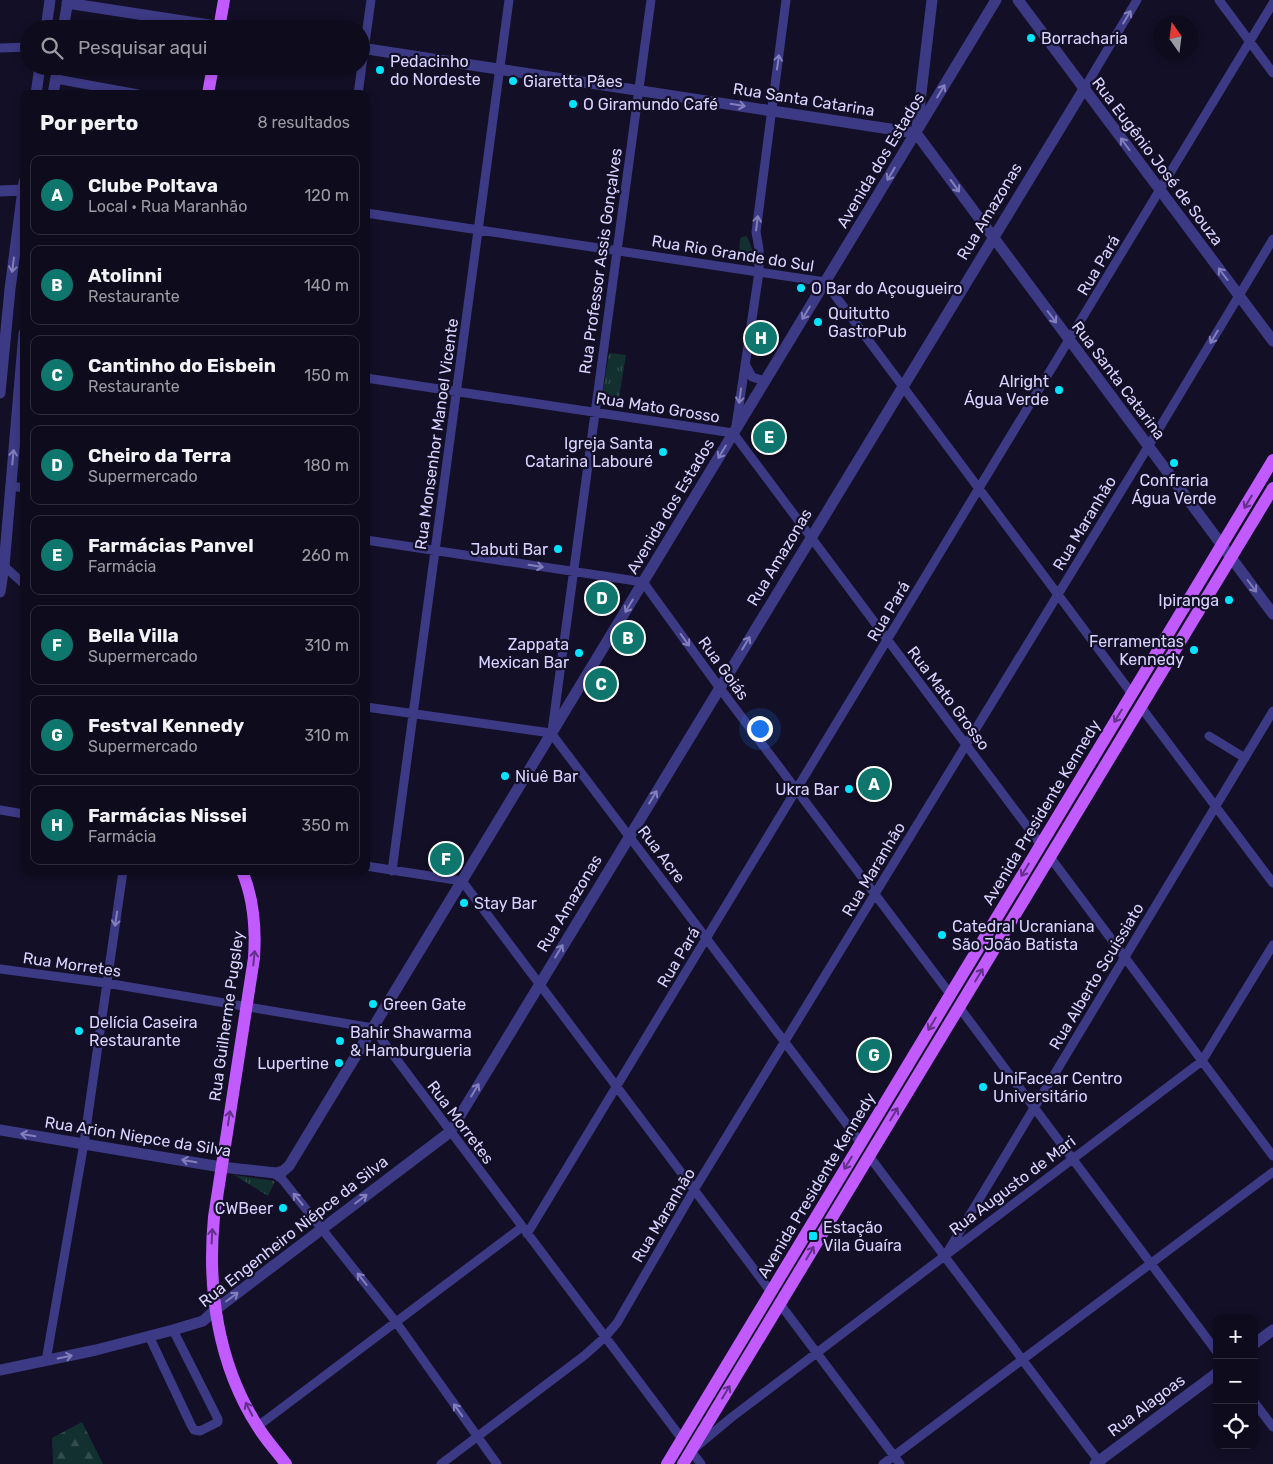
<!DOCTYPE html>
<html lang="pt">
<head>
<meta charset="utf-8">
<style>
	:root { --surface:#0e0b1c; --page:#1c1929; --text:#f1f3f6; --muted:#9b9ba3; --line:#2e2b3b; --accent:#0f766e }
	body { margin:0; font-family:Rubik,sans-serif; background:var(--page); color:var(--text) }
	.controls { position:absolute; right:15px; bottom:15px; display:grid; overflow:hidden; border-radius:10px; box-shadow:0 2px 8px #0003 }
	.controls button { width:45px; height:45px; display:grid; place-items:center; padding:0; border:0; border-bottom:1px solid var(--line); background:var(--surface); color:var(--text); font:25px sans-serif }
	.compass { position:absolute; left:1153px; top:15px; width:45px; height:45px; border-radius:50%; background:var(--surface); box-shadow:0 2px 8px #0003; rotate:346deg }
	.you { position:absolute; left:759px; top:728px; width:18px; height:18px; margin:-12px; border:4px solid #fff; border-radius:50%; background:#1a73e8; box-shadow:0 0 0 8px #1a73e833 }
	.badge { display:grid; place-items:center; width:32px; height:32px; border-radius:50%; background:var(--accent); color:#fff; font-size:16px; font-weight:700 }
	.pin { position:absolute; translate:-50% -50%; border:2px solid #fff; box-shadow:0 1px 5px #0006 }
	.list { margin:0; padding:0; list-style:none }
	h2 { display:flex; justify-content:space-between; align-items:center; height:65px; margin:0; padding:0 20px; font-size:21px }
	h2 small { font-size:16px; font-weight:400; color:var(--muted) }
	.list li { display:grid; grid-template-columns:32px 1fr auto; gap:15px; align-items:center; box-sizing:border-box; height:80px; margin:0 10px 10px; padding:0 10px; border:1px solid var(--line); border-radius:10px }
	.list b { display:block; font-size:19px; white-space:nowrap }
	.list p { margin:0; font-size:16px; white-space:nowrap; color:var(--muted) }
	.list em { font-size:16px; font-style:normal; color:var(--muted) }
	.icon { flex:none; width:28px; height:28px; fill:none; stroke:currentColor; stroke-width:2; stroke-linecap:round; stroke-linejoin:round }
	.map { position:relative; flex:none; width:1273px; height:1464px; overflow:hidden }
	.search { position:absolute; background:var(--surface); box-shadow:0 2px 8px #0003; left:20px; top:20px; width:350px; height:55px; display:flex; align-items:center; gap:12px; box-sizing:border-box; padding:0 18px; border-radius:28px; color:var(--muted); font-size:19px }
	.panel { position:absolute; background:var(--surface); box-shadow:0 2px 8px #0003; left:20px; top:90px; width:350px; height:785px; border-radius:10px }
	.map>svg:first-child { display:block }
	.grass { fill:#12302f }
	.forest { fill:url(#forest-firs) }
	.park { fill:url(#park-tufts) }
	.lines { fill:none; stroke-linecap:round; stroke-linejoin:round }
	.minor { stroke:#3d3a85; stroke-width:9 }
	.tertiary { stroke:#3d3a85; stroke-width:11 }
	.primary { stroke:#c25bff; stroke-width:12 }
	.oneway { stroke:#837fbc }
	.oneway2 { stroke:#623188 }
	.poi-dot { fill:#00e5ff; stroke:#130f26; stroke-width:2 }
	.labels { text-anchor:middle; stroke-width:4.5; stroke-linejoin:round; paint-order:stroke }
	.poi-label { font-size:16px; fill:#d9d4ff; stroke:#130f26; text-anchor:start }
	.street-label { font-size:16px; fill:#d9d4ff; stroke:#130f26 }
</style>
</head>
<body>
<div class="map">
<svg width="1273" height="1464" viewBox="0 0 1273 1464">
	<defs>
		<pattern id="forest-firs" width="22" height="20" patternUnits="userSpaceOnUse" patternTransform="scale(1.25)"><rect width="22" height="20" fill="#12302f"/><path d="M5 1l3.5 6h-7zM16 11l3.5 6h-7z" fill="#344d4e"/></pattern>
		<pattern id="park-tufts" width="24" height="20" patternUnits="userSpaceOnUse" patternTransform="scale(1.25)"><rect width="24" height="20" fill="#12302f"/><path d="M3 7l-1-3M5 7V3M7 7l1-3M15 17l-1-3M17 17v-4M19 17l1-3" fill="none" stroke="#344d4e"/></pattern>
	</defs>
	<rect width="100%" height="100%" fill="#130f26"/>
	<!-- grass -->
	<path class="grass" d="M747,236L754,254L752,259C746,263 741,261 736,256L739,251L740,239L742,237Z"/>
	<!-- forest -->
	<path class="forest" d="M82,1422L103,1464H53L52,1438Z"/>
	<!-- park -->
	<path class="park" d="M609,353L626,355L618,404L601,402Z
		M234,1175L275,1181L268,1196Z"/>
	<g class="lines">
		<!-- minor -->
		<path class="minor" d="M1219,0L1273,73
			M0,48L29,47
			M56,79L138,94
			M1084,89L1137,0
			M358,94L371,0
			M366,213L825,282L1132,694
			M745,364L752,377L765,381
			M366,378L733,433L1041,845
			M736,426L759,272V249L756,232L786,0
			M11,486L24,488
			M366,540L643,582L719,687L950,994
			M4,566L24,584
			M366,707L551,733L861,1143
			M1141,707L1273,883
			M552,731L651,0
			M1209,736L1245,758
			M0,810L24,814
			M1050,857L1273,1156
			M366,866L462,881L771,1292
			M392,871L509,0
			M0,969L106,983L373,1028L682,1439
			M959,1007L1217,1352
			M869,1156L1101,1464
			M272,1172L282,1179L396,1322L497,1464
			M527,1234L1273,3
			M948,1251L1273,711
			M780,1304L900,1464
			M149,1336L191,1425L194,1430L200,1431L218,1422V1419L173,1330
			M46,1361L84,1143L123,871
			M1254,1402L1273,1427
			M258,1426L522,1227
			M441,1464L585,1355L605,1337L617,1323L694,1190L1148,447L1273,239
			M701,1464L691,1451L732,1417L1202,1061L1273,945
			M883,1464L1273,1172"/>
		<!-- tertiary -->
		<path class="tertiary" d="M1018,0L1273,341
			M67,3L235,29
			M46,29L50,0
			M63,29L68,0
			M361,48L916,133L1273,614
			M36,94L40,66
			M53,94L58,66
			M917,127L932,0
			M0,191L23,190L24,189
			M0,393L10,289L24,182
			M0,592L4,566L24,333
			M0,1130L221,1167L276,1173L283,1171L289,1166L996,0
			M1254,1344L1273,1330
			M0,1370L96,1350L173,1330L203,1321L215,1310L450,1132L1084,89
			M1095,1464L1217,1373"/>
		<!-- primary -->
		<path class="primary" d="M219,29L224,0
			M208,94L213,66
			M242,871C254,899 256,928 254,958L214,1217C207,1289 218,1365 258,1427C266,1440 277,1452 286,1464
			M667,1464L1273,460
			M683,1464L1273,488"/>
	</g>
	<!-- one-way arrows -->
	<defs><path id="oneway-shaft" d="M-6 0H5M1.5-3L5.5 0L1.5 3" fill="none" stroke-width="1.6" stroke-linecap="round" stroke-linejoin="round" transform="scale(1.25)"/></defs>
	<g class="oneway">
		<use href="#oneway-shaft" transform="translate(1127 17) rotate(-59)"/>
		<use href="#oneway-shaft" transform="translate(778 62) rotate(-82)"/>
		<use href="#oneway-shaft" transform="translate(941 91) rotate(-59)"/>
		<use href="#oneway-shaft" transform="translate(738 105) rotate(9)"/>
		<use href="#oneway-shaft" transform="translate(1125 144) rotate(-127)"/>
		<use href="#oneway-shaft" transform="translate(891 174) rotate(121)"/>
		<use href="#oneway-shaft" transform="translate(955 186) rotate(54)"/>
		<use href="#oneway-shaft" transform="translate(757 223) rotate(-83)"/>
		<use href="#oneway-shaft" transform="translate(13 265) rotate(97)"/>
		<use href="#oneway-shaft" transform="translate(1223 274) rotate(-127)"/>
		<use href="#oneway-shaft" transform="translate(806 313) rotate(121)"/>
		<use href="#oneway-shaft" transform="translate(1052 317) rotate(53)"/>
		<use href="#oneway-shaft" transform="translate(1214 337) rotate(121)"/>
		<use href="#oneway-shaft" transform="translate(740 396) rotate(98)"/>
		<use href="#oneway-shaft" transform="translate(722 452) rotate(121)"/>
		<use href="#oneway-shaft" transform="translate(13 457) rotate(-85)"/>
		<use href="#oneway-shaft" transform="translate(536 566) rotate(9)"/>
		<use href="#oneway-shaft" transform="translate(1252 586) rotate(53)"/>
		<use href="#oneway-shaft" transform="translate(629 606) rotate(121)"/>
		<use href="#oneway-shaft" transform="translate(685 640) rotate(54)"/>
		<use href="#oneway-shaft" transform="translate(746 643) rotate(-59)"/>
		<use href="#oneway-shaft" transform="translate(653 797) rotate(-59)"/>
		<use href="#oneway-shaft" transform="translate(116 919) rotate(99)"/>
		<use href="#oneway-shaft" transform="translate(559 951) rotate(-59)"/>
		<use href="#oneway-shaft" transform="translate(475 1090) rotate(-59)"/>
		<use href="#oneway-shaft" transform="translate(28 1135) rotate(-171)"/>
		<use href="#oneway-shaft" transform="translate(189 1161) rotate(-170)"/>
		<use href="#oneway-shaft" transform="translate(298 1199) rotate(-129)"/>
		<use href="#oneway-shaft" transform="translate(361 1199) rotate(-37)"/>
		<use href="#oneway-shaft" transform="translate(362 1279) rotate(-128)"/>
		<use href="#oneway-shaft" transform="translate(232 1297) rotate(-37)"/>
		<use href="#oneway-shaft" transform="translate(65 1357) rotate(-12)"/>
		<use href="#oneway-shaft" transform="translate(458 1410) rotate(-125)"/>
	</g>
	<g class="oneway2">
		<use href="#oneway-shaft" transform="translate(1248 502) rotate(121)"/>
		<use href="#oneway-shaft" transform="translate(1118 716) rotate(121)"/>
		<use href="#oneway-shaft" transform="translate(1025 870) rotate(121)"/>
		<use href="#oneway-shaft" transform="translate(254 958) rotate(-84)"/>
		<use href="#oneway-shaft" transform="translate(979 975) rotate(-59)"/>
		<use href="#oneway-shaft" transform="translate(932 1024) rotate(121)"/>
		<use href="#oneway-shaft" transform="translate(894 1114) rotate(-59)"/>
		<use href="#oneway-shaft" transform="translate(229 1118) rotate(-81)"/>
		<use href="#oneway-shaft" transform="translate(848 1163) rotate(121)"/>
		<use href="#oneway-shaft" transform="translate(212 1236) rotate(-87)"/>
		<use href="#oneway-shaft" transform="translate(810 1253) rotate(-59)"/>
		<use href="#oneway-shaft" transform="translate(726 1392) rotate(-59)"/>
		<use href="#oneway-shaft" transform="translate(249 1409) rotate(-117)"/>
	</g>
	<!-- markers -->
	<g class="poi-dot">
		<circle cx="1031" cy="38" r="5"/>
		<circle cx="380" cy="70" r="5"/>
		<circle cx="513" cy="81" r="5"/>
		<circle cx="573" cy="104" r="5"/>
		<circle cx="801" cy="288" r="5"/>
		<circle cx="818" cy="322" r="5"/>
		<circle cx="1059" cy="390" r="5"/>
		<circle cx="663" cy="452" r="5"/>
		<circle cx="1174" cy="463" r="5"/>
		<circle cx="558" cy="549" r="5"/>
		<circle cx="1229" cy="600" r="5"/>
		<circle cx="1194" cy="650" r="5"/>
		<circle cx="579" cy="653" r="5"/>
		<circle cx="505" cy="776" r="5"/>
		<circle cx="849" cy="789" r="5"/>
		<circle cx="464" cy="903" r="5"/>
		<circle cx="942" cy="935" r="5"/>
		<circle cx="373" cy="1004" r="5"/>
		<circle cx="79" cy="1031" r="5"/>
		<circle cx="340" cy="1041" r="5"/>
		<circle cx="339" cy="1063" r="5"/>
		<circle cx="983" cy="1087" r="5"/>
		<circle cx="283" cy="1208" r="5"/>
		<rect x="808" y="1231" width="10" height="10" rx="2.5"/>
	</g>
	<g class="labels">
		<!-- poi labels -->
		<g class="poi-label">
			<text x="1041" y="44">Borracharia</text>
			<text x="390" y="67">Pedacinho<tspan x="390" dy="18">do Nordeste</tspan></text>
			<text x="523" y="87">Giaretta Pães</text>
			<text x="583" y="110">O Giramundo Café</text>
			<text x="811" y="294">O Bar do Açougueiro</text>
			<text x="828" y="319">Quitutto<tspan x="828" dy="18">GastroPub</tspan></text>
			<text x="1049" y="387" text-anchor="end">Alright<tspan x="1049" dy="18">Água Verde</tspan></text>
			<text x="653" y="449" text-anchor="end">Igreja Santa<tspan x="653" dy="18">Catarina Labouré</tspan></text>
			<text x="1174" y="486" text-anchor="middle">Confraria<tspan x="1174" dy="18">Água Verde</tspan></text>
			<text x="548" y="555" text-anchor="end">Jabuti Bar</text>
			<text x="1219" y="606" text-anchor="end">Ipiranga</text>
			<text x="1184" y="647" text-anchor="end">Ferramentas<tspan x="1184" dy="18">Kennedy</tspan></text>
			<text x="569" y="650" text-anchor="end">Zappata<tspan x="569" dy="18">Mexican Bar</tspan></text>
			<text x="515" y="782">Niuê Bar</text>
			<text x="839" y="795" text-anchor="end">Ukra Bar</text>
			<text x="474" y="909">Stay Bar</text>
			<text x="952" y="932">Catedral Ucraniana<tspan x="952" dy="18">São João Batista</tspan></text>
			<text x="383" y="1010">Green Gate</text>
			<text x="89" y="1028">Delícia Caseira<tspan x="89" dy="18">Restaurante</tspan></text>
			<text x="350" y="1038">Bahir Shawarma<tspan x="350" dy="18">&amp; Hamburgueria</tspan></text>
			<text x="329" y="1069" text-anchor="end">Lupertine</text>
			<text x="993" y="1084">UniFacear Centro<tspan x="993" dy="18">Universitário</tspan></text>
			<text x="273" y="1214" text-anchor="end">CWBeer</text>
			<text x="823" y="1233">Estação<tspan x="823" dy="18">Vila Guaíra</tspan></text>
		</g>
		<!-- street labels -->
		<g class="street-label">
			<text transform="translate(804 99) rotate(9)" y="6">Rua Santa Catarina</text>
			<text transform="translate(880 160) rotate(-59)" y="6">Avenida dos Estados</text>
			<text transform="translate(1158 161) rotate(53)" y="6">Rua Eugênio José de Souza</text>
			<text transform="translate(989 211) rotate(-59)" y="6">Rua Amazonas</text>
			<text transform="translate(733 253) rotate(9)" y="6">Rua Rio Grande do Sul</text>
			<text transform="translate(600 261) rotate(-82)" y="6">Rua Professor Assis Gonçalves</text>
			<text transform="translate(1098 265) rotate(-59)" y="6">Rua Pará</text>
			<text transform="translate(1119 380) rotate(53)" y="6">Rua Santa Catarina</text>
			<text transform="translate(658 407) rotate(9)" y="6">Rua Mato Grosso</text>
			<text transform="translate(436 434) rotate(-82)" y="6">Rua Monsenhor Manoel Vicente</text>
			<text transform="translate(670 506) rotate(-59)" y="6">Avenida dos Estados</text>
			<text transform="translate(1084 523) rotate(-59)" y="6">Rua Maranhão</text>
			<text transform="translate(779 557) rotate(-59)" y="6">Rua Amazonas</text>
			<text transform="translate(888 611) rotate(-59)" y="6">Rua Pará</text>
			<text transform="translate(724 668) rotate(54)" y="6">Rua Goiás</text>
			<text transform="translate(949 698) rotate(53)" y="6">Rua Mato Grosso</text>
			<text transform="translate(1041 812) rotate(-59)" y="6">Avenida Presidente Kennedy</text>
			<text transform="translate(662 854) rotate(53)" y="6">Rua Acre</text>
			<text transform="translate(873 869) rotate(-59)" y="6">Rua Maranhão</text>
			<text transform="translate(569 903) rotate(-59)" y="6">Rua Amazonas</text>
			<text transform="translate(678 957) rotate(-59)" y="6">Rua Pará</text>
			<text transform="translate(72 964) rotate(8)" y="6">Rua Morretes</text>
			<text transform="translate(1096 976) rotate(-59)" y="6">Rua Alberto Scuissiato</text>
			<text transform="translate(226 1016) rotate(-82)" y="6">Rua Guilherme Pugsley</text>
			<text transform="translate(461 1122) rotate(53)" y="6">Rua Morretes</text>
			<text transform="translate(138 1136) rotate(9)" y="6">Rua Arion Niepce da Silva</text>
			<text transform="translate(816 1185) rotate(-59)" y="6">Avenida Presidente Kennedy</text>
			<text transform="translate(1012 1185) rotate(-37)" y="6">Rua Augusto de Mari</text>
			<text transform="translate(663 1215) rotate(-59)" y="6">Rua Maranhão</text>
			<text transform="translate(293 1231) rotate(-38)" y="6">Rua Engenheiro Niépce da Silva</text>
			<text transform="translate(1146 1405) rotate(-37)" y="6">Rua Alagoas</text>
		</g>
	</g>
</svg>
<div class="controls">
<button>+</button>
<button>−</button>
<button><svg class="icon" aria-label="locate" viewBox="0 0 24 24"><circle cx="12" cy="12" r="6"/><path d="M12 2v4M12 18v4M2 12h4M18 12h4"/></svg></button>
</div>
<svg class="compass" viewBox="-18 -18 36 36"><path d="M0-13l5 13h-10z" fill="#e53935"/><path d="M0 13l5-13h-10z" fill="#9b9ba3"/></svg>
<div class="you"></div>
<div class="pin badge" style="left:874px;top:784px">A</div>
<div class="pin badge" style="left:628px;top:638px">B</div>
<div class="pin badge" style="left:601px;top:684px">C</div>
<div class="pin badge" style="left:602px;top:598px">D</div>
<div class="pin badge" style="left:769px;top:437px">E</div>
<div class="pin badge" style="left:446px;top:859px">F</div>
<div class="pin badge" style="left:874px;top:1055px">G</div>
<div class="pin badge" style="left:761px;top:338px">H</div>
<div class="search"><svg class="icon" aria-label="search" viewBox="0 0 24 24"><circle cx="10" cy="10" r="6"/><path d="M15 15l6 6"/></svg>Pesquisar aqui</div>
<section class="panel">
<h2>Por perto<small>8 resultados</small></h2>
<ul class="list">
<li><span class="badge">A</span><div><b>Clube Poltava</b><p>Local · Rua Maranhão</p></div><em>120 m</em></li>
<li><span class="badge">B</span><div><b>Atolinni</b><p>Restaurante</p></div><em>140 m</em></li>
<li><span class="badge">C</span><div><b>Cantinho do Eisbein</b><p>Restaurante</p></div><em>150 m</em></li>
<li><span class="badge">D</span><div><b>Cheiro da Terra</b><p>Supermercado</p></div><em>180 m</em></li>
<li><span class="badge">E</span><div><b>Farmácias Panvel</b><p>Farmácia</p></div><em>260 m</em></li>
<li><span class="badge">F</span><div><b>Bella Villa</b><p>Supermercado</p></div><em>310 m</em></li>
<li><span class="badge">G</span><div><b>Festval Kennedy</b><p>Supermercado</p></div><em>310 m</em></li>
<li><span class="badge">H</span><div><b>Farmácias Nissei</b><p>Farmácia</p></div><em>350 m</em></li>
</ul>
</section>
</div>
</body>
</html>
